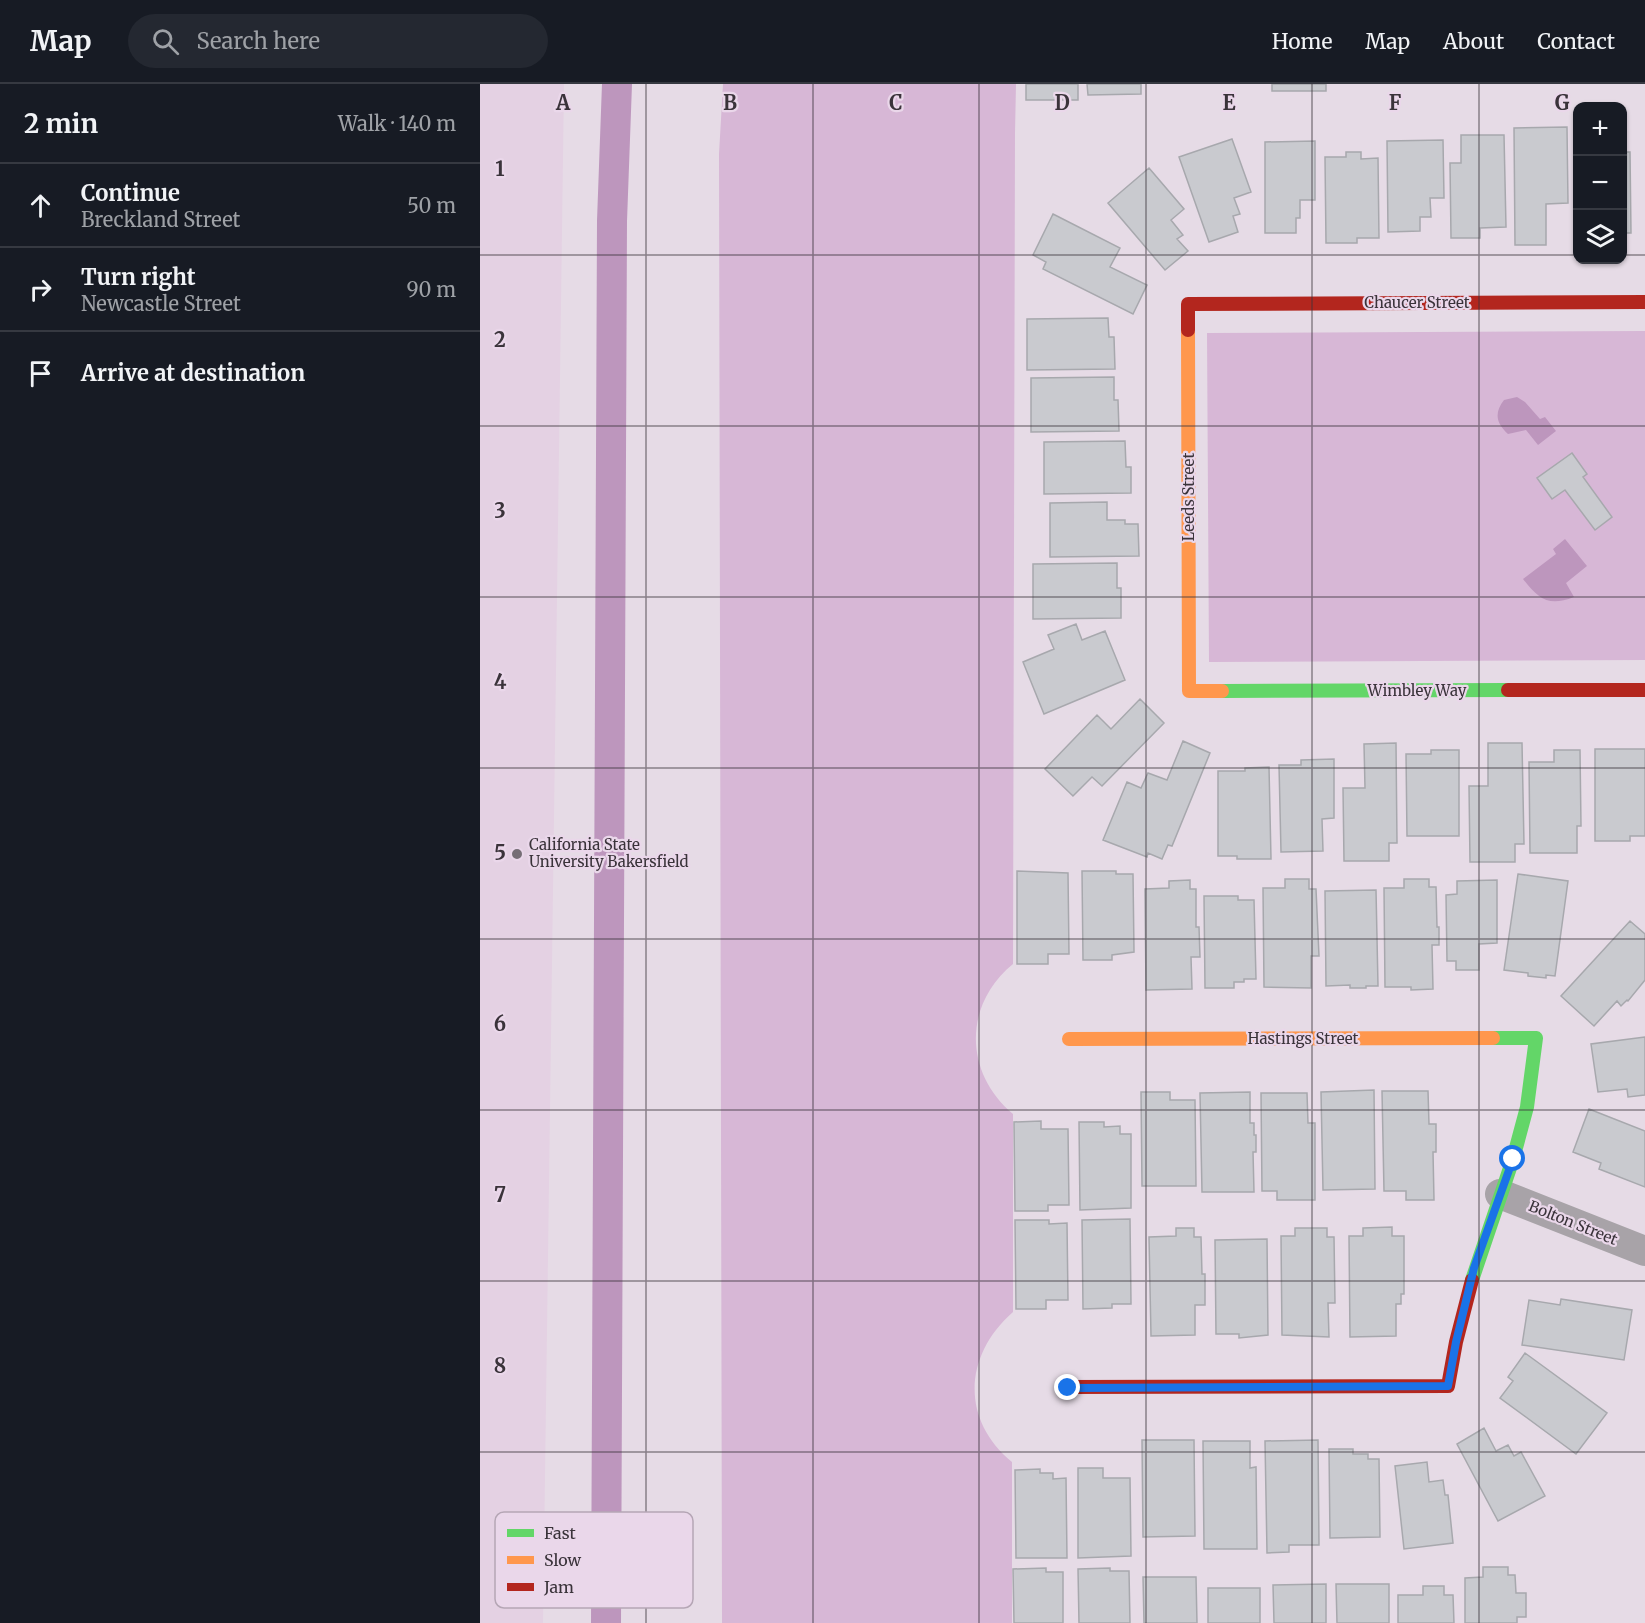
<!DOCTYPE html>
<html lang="en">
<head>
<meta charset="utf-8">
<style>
	:root { --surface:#171b24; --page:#242831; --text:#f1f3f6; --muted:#9ea1a6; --line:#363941 }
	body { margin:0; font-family:Merriweather,serif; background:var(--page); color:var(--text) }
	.controls { position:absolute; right:18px; top:18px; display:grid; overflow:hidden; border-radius:12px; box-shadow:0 2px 4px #0004 }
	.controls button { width:54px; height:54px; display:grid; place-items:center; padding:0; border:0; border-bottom:2px solid var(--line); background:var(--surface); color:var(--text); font:30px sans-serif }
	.stop { position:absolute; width:18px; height:18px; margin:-14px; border:4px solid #1a73e8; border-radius:50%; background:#fff }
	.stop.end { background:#1a73e8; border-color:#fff; box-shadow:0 2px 6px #0008 }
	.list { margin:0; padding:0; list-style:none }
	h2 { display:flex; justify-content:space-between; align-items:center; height:78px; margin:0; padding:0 24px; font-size:26px }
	h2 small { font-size:20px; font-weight:400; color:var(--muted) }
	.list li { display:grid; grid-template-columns:39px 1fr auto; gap:18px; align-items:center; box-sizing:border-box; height:84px; padding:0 24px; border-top:2px solid var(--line) }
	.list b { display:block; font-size:22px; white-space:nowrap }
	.list p { margin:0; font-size:20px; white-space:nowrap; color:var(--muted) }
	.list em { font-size:20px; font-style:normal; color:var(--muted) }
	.icon { flex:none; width:33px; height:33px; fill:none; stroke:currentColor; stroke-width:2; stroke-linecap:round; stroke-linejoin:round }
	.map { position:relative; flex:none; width:1165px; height:1539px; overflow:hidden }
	header { display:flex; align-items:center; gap:36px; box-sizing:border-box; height:84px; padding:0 30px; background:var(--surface); border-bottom:2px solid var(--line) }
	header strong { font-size:28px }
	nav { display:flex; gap:33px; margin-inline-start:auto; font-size:21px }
	.search { width:420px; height:54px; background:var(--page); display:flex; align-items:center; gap:15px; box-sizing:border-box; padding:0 21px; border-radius:33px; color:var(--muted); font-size:22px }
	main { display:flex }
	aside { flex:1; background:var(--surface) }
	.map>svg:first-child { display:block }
	.built { fill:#e4d1e3 }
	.green { fill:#d7b7d6 }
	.water { fill:#bd96bd }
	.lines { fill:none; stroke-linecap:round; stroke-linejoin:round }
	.canal { stroke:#bd96bd; stroke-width:30 }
	.building { fill:#c9cacf; stroke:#a7a8ad; stroke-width:1.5 }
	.street { stroke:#a8a3a8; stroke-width:30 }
	.fast { stroke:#63d668; stroke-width:14 }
	.slow { stroke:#ff974d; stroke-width:14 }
	.jam { stroke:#b3261e; stroke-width:14 }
	.route { stroke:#1a73e8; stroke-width:8 }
	.grid { fill:none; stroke:#3a333a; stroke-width:1.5; stroke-opacity:0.55 }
	.poi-dot { fill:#766e76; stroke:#ead7ea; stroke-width:2 }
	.labels { text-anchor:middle; stroke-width:4.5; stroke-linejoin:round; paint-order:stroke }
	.street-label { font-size:15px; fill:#3a333a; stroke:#ead7ea }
	.poi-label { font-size:15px; fill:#3a333a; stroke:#ead7ea; text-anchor:start }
	.key { fill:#ead7ea; stroke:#b5a6b5; stroke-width:1.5 }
	.key-label { font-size:16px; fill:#3a333a }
	.grid-label { font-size:20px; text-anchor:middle; font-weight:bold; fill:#3a333a; stroke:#ead7ea; stroke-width:4.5; stroke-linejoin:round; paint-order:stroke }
</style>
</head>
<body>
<header>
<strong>Map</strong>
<div class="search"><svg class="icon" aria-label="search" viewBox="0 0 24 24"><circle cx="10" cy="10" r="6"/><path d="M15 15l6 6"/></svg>Search here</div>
<nav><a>Home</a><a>Map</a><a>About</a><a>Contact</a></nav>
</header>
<main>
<aside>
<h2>2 min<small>Walk · 140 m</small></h2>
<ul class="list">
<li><svg class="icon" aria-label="ahead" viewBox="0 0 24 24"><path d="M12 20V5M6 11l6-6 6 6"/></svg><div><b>Continue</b><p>Breckland Street</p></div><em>50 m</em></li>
<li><svg class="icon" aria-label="right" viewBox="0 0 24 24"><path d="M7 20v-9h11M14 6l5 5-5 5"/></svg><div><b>Turn right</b><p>Newcastle Street</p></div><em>90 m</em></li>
<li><svg class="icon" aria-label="arrive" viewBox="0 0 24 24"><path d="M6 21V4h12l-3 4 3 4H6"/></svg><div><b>Arrive at destination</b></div></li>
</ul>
</aside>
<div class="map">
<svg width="1165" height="1539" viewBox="0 0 1165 1539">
	<rect width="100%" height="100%" fill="#e6dbe6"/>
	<!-- built -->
	<path class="built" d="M0,0H84L63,1539H0Z"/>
	<!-- green -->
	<path class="green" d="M243,0H536L535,49L533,880C483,921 484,989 533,1030V1228C484,1271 480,1335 532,1378V1539H242L239,70Z
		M1165,247V576L729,578L727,249Z"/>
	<!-- water -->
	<path class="water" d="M1037,313L1045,318L1060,335L1065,333L1076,347L1058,361L1046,346L1028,350C1016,339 1014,329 1024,316Z
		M1085,455L1107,482L1086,499L1094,513C1068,523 1059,515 1043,495L1076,470L1073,465Z"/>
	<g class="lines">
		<!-- canal -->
		<path class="canal" d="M126,1539L132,137L137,0"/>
	</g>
	<!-- building -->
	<path class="building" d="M546,0H598V16H546Z
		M607,0H661V10L608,11Z
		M792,0H846V7H792Z
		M1087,43L1088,119L1066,120V161H1035L1034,44Z
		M981,51H1024L1026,143L1000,144V154H971L970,79H981Z
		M752,55L771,108L754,114L760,130L753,132L758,148L729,158L699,73Z
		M963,56L964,114H950L951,133H940V147L908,148L907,57Z
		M835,57V116H820V134H816V149H785V58Z
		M866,68H881V75L898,74L899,154H877V159H846L845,73H866Z
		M1142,68H1150L1151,149H1142Z
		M669,84L704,125L691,136L703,151L697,155L708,167L685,186L628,119Z
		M573,130L640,164L630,183L667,201L653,230L563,185L566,178L553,171Z
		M628,234L629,253H634L635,285L547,286V235Z
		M634,293V316H638L639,347L551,348V294Z
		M645,357L646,383H651V409L564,410V358Z
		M1092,369L1107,390L1103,393L1132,433L1115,446L1085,406L1072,415L1057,394Z
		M627,418V436H645V440H658L659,472L570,473V419Z
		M637,479V504H641V534L553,535V480Z
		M596,540L602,556L625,547L645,596L564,630L543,578L574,565L568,551Z
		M660,615L684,639L622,702L612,693L593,712L565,685L617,631L631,645Z
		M703,657L730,669L692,762L688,761L682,775L668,769L667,773L623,756L647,698L661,704L668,689L687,696Z
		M916,659L917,759H909V777H864L863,704H885L884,660Z
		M1008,659H1042L1044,760H1035V778H990L989,702H1008Z
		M1115,665H1165V752H1150V757H1115Z
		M951,666H979V752H927L926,670H951Z
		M1074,666H1100L1101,742H1097V769H1050L1049,678H1074Z
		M854,675V734L842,735L843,767L801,768L799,681H821V676Z
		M789,683L791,775H757V772H738V687H765V684Z
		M537,787L588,789L589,870H568V880H537Z
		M602,787H636V790H653L654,868L632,871V876H603Z
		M1038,790L1088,797L1075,892L1066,891V894L1048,892V889L1024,886Z
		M805,795H829V805H836L839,872H831V904L784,903L783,804H805Z
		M924,795H949V803H956L957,843H959V861H952L953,905L931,906V903H905L904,804H924Z
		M710,796V805H716V843H719L720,873H711L712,905L666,906L665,805L689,804V797Z
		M1017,796V859L999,860V886H976V877H967L966,811L977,810V797Z
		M896,806L898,902H886V904H870V901L846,902L845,807Z
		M724,812H758V816H774L776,895H764V898H754V904H725Z
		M1150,837L1165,850V896L1148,917L1147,916L1141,922L1137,917L1114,942L1081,912Z
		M1165,953V1011L1148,1013L1147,1005L1118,1008L1111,960Z
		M894,1006L895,1105L843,1106L841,1008Z
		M902,1007H948L949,1040H956V1068H953L954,1116H926V1107H904Z
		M661,1008H690V1016H715L716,1102H662Z
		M770,1008V1039H774V1051H776V1068H773L774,1108H722L720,1009Z
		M781,1009H827L828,1039H835V1116H797V1107H782Z
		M1109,1025L1165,1047V1103L1119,1085L1121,1079L1093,1068Z
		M561,1037V1045H588L589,1121H568V1127H535L534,1038Z
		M599,1038H624V1043L640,1042V1050H651V1124L600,1126Z
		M650,1135L651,1220H632V1224L603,1225L602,1136Z
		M535,1136H569V1140L587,1139L588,1216H566V1225H536Z
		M912,1143V1152H924V1210H921V1220H916V1252L870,1253L869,1152H883V1144Z
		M696,1144H714V1153H721L722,1190H725V1221H715V1251L671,1252L669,1153L696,1152Z
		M815,1144H847V1153H854L855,1219H848L849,1253L802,1251L801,1152H815Z
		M787,1155L788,1251L759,1254V1250H736L735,1156Z
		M1081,1215L1152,1226L1144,1276L1042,1261L1049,1216L1080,1221Z
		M1045,1269L1127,1329L1096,1370L1020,1314L1033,1297L1028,1293Z
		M1004,1344L1016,1367L1028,1361L1034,1372L1041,1368L1065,1412L1018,1437L977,1360Z
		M662,1356H714L715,1452L663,1453Z
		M838,1356L839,1461H809V1468L787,1469L785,1357Z
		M723,1357H770V1384L776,1383L777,1465H724Z
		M849,1365H873V1370H888V1375H899L900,1453L850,1454Z
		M947,1378L949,1398L963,1396L965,1411H968L973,1459L924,1465L915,1382Z
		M598,1384H623V1394H650L651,1472L598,1474Z
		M560,1385V1389H573V1395L586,1394L587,1474H536L535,1386Z
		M1003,1483H1028V1491H1035L1036,1509H1046V1533H1037V1539H985V1494L1003,1493Z
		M566,1484V1488H583V1539H534L533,1485Z
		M630,1484V1487H649L650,1539H599L598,1485Z
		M663,1493H716L717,1539H664Z
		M846,1500V1539H794L793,1501Z
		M856,1500H909V1539H857Z
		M943,1502H964V1511H973L974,1539H918V1511H943Z
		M728,1504H780V1539H728Z"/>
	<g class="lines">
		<!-- street -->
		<path class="street" d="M1020,1110L1165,1167"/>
		<!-- fast -->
		<path class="fast" d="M742,607L1028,606
			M992,1196L1033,1075L1047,1023L1056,954H1013"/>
		<!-- slow -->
		<path class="slow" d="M708,246L709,607H742
			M589,955L1013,954"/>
		<!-- jam -->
		<path class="jam" d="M708,246V220L1165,218
			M1028,606H1165
			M588,1303L968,1302L976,1258L992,1196"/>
	</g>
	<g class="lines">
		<!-- route -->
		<path class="route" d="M588,1304L968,1302L976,1258L994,1184L1033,1075"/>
	</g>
	<!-- grid -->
	<path class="grid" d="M166,0V1539M333,0V1539M499,0V1539M666,0V1539M832,0V1539M999,0V1539M0,171H1098M1142,171H1165M0,342H1165M0,513H1165M0,684H1165M0,855H1165M0,1026H1165M0,1197H1165M0,1368H1165"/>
	<!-- markers -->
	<circle class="poi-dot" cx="37" cy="770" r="6"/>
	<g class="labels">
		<!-- street labels -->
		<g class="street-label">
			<text x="937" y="224">Chaucer Street</text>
			<text transform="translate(709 413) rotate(-90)" y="5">Leeds Street</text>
			<text x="937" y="612">Wimbley Way</text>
			<text x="823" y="960">Hastings Street</text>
			<text transform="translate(1093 1139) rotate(22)" y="5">Bolton Street</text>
		</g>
		<!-- poi labels -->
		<g class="poi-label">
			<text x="49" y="766">California State<tspan x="49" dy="17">University Bakersfield</tspan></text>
		</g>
	</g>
	<!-- legend -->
	<rect x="15" y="1428" width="198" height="96" rx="9" class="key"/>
	<rect x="27" y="1445" width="27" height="8" fill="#63d668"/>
	<rect x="27" y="1472" width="27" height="8" fill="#ff974d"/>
	<rect x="27" y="1499" width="27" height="8" fill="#b3261e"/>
	<g class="key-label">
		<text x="64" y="1455">Fast</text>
		<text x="64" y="1482">Slow</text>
		<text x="64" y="1509">Jam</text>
	</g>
	<g class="grid-label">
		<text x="83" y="26">A</text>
		<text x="250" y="26">B</text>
		<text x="416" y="26">C</text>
		<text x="582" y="26">D</text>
		<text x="749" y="26">E</text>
		<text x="915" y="26">F</text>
		<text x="1082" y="26">G</text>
		<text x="20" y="92">1</text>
		<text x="20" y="263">2</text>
		<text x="20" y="434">3</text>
		<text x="20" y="605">4</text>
		<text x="20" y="776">5</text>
		<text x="20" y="947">6</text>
		<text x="20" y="1118">7</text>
		<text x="20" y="1289">8</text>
	</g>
</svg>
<div class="controls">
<button>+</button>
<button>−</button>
<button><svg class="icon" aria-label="layers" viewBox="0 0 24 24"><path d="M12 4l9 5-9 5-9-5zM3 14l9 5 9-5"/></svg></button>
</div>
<div class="stop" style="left:1033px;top:1075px"></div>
<div class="stop end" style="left:588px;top:1304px"></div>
</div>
</main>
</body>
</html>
